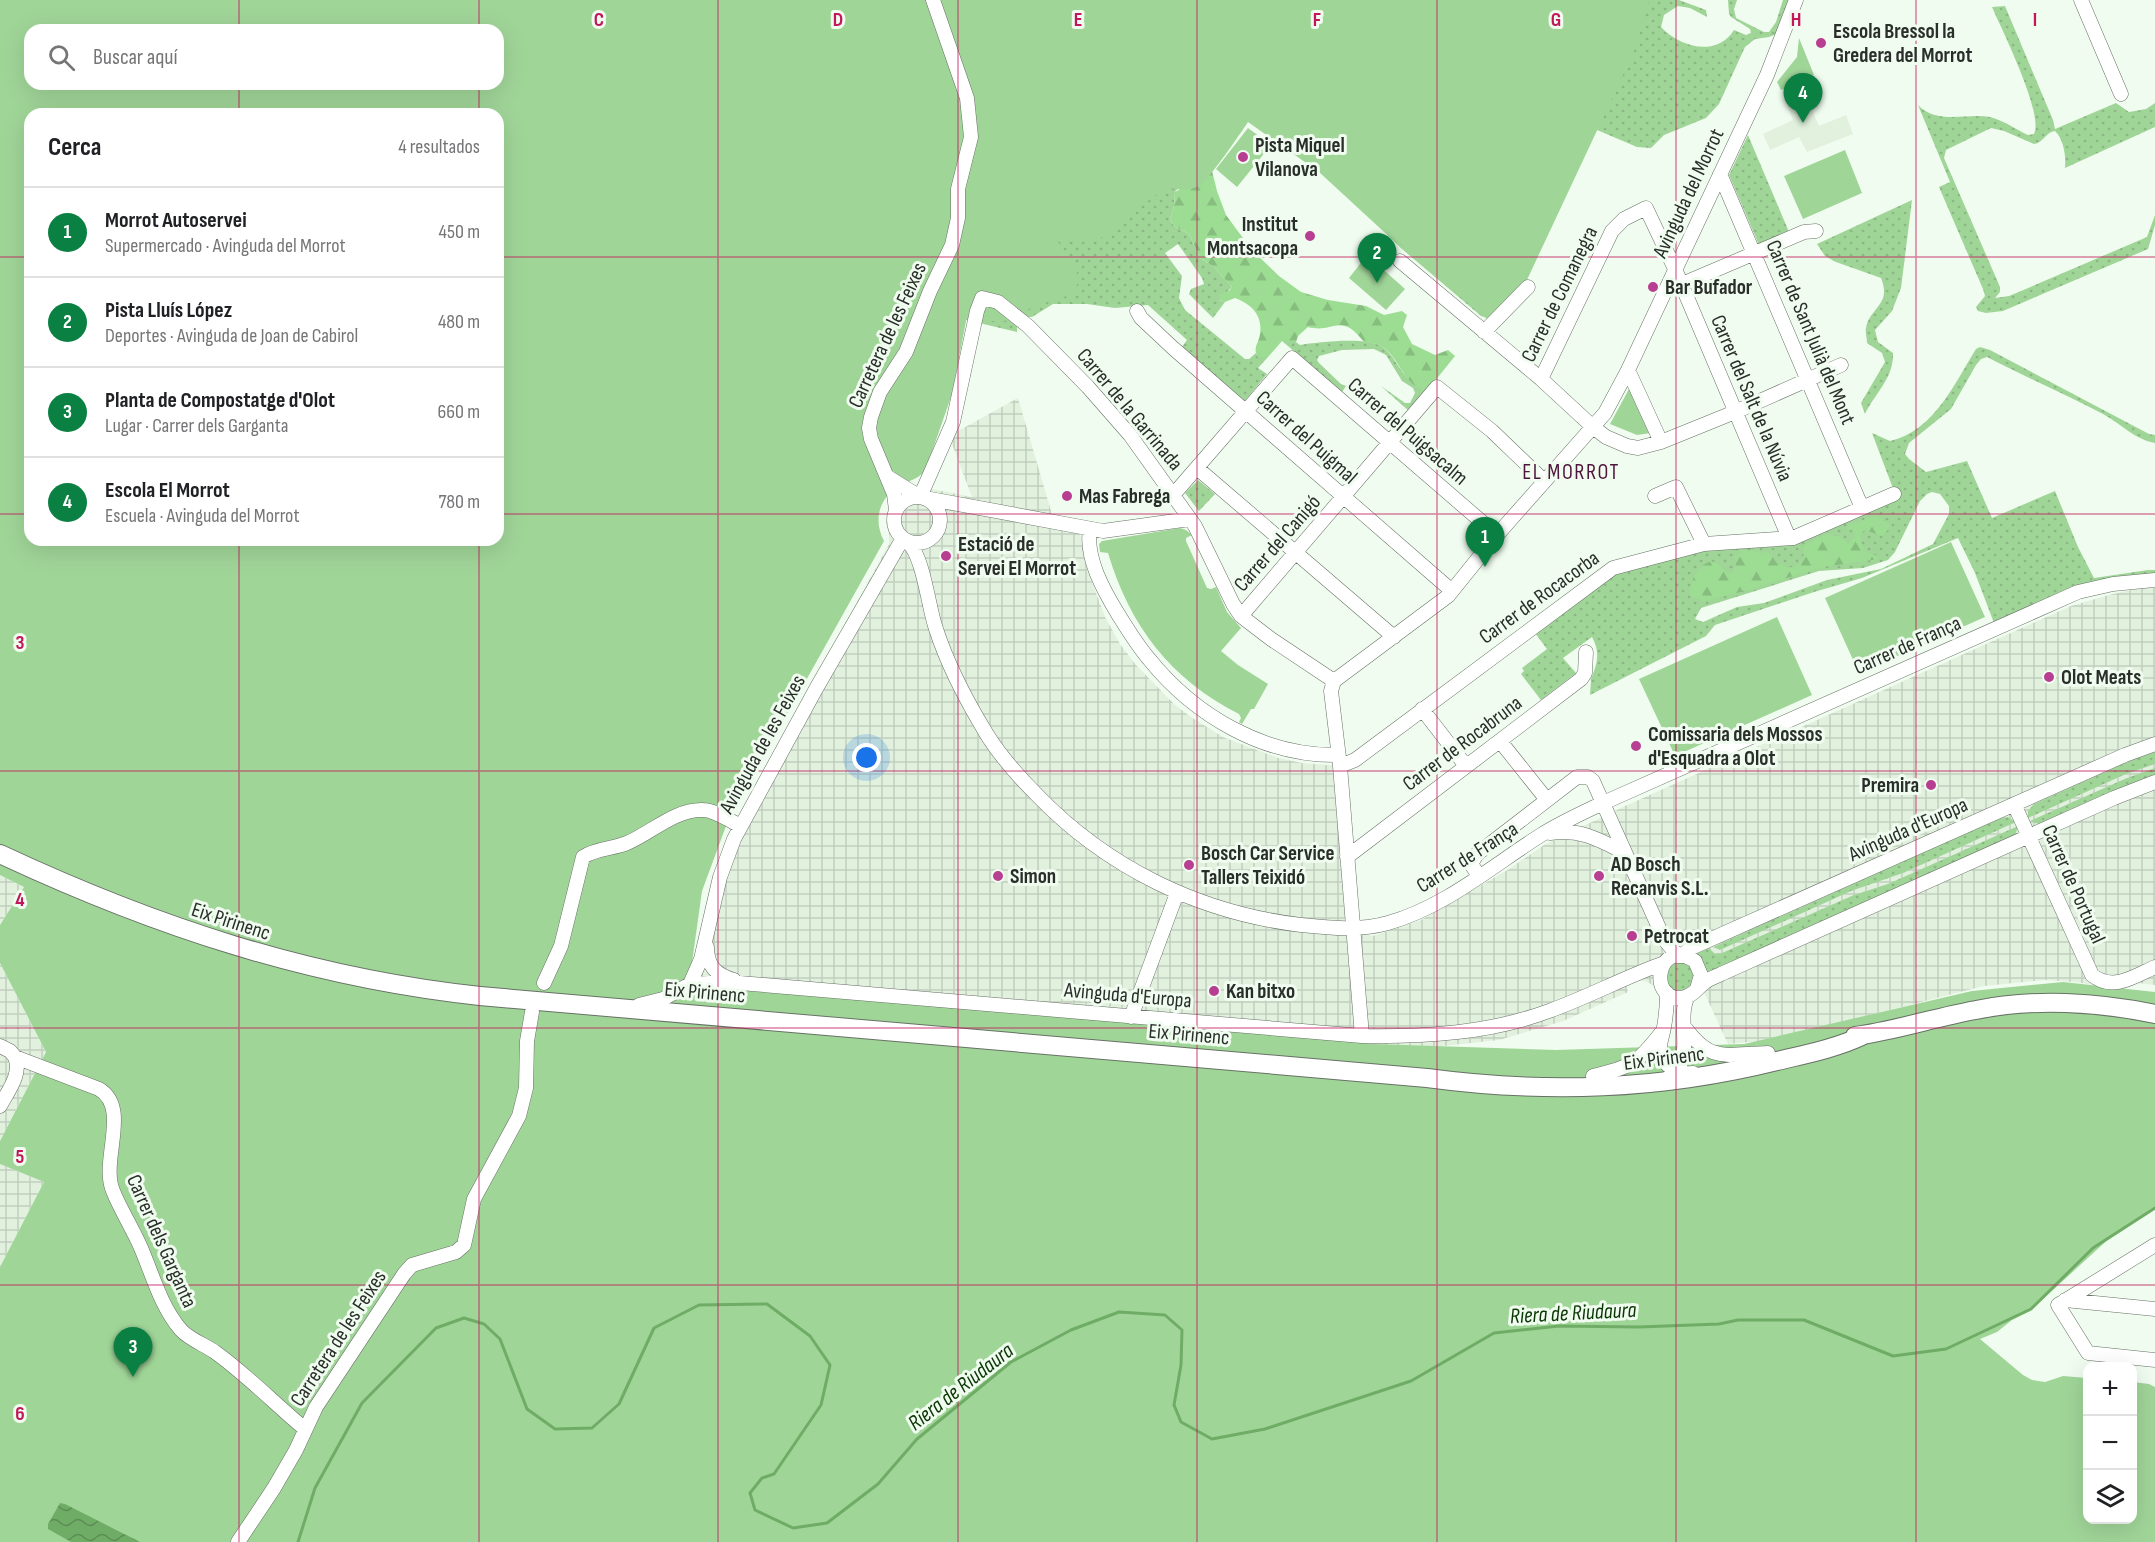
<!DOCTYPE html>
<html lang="es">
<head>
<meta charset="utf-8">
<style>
	:root { --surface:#fff; --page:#f2f2f2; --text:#202124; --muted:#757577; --line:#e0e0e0; --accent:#0b8043 }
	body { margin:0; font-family:"Sofia Sans Condensed",sans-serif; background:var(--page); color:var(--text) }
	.controls { position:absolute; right:18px; bottom:18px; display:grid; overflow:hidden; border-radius:12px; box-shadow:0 6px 24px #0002 }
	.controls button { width:54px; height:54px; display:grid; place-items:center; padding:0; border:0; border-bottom:2px solid var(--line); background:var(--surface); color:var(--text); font:30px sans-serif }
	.you { position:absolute; left:867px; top:758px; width:21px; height:21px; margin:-15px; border:4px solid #fff; border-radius:50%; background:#1a73e8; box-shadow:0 0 0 9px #1a73e833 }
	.badge { display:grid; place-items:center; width:39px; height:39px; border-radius:50%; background:var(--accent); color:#fff; font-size:20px; font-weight:700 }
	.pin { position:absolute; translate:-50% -50px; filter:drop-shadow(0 2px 3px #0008) }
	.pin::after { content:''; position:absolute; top:32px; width:21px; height:18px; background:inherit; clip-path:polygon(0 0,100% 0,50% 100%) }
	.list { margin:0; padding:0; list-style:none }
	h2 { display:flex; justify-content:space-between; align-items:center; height:78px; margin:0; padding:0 24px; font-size:26px }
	h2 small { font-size:20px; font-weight:400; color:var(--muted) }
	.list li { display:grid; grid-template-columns:39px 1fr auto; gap:18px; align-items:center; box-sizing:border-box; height:90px; padding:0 24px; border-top:2px solid var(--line) }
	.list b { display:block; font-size:22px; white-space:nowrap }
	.list p { margin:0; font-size:20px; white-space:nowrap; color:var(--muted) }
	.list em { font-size:20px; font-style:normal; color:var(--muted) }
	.icon { flex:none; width:33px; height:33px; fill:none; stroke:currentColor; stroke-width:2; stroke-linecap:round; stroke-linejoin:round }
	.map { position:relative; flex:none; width:2155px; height:1542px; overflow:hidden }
	.search { position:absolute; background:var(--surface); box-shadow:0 6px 24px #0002; left:24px; top:24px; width:480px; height:66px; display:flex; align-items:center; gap:15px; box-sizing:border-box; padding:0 21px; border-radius:18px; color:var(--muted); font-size:22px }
	.panel { position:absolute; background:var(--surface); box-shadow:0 6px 24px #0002; left:24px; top:108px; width:480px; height:438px; border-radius:18px }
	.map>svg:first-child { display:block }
	.built { fill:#e1f1de }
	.industrial { fill:url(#industrial-grid) }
	.grass { fill:url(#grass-dots); fill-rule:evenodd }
	.forest { fill:url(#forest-firs) }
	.green { fill:#a0d598; fill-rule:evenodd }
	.water { fill:url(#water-waves) }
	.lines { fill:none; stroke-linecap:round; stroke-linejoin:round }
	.stream { stroke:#6fad66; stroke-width:3 }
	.minor-casing { stroke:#677165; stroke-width:15 }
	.major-casing { stroke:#677165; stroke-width:20 }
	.minor { stroke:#fff; stroke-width:14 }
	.major { stroke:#fff; stroke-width:18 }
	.grid { fill:none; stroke:#c2185b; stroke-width:1.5; stroke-opacity:0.55 }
	.poi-dot { fill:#b83e91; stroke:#f0fcef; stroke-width:2 }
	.labels { text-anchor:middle; stroke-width:6; stroke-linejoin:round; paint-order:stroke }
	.poi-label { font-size:21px; font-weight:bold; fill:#2a2e2a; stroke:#f0fcef; text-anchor:start }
	.street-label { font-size:21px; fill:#2a2e2a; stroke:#f0fcef }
	.neighbourhood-label { font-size:22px; letter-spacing:1.5px; fill:#50153d; stroke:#f0fcef }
	.water-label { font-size:22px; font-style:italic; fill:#0b3705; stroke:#f0fcef }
	.grid-label { font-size:20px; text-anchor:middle; font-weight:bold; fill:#c2185b; stroke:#f0fcef; stroke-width:6; stroke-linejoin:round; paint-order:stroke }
</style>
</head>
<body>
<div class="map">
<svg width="2155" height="1542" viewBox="0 0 2155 1542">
	<defs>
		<pattern id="industrial-grid" width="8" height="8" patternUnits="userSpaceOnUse" patternTransform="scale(1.5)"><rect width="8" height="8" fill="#e1f1de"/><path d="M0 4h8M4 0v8" fill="none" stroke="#c1cfbf"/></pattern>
		<pattern id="grass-dots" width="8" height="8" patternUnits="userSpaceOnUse" patternTransform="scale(1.5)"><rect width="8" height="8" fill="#a0d598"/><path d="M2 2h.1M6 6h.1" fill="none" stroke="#8ab783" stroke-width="1.8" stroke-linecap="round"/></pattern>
		<pattern id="forest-firs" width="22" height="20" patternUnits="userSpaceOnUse" patternTransform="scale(1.5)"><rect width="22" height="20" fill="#9cdd93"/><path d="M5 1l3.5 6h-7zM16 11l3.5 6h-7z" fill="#87be7f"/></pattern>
		<pattern id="water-waves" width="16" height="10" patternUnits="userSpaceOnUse" patternTransform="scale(1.5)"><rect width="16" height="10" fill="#6fad66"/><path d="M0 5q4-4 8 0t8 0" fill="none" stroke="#5b8d54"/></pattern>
	</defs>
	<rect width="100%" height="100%" fill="#f0fcef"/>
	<!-- built -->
	<path class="built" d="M1804,91L1819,126L1846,115L1853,134L1807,152L1799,137L1770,150L1763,134L1793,120L1784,99Z"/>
	<!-- industrial -->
	<path class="industrial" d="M1018,398L1056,528L1080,534L1087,569L1105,617L1120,644L1136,665L1175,705L1191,717L1223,737L1278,758L1302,763L1340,766L1356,932L1373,936L1421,920L1509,869L1544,845L1623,807L2071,606L2109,595L2140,588H2155V985L2130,982L2101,986L2075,982L2044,980L1984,986L1815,1029L1760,1041L1728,1044L1704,992L1660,1009L1659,991L1648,982L1639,980L1626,984L1628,992L1563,1021L1499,1040L1397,1051L698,987L693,967L765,770L889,544V533L886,524L891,500L907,484L972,497L949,436Z
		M0,875L24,887L0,925Z
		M0,963L46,1052L0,1141Z
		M0,1164L44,1182L0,1267Z"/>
	<!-- grass -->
	<path class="grass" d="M1098,0H1679L1706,10L1707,17L1690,8L1678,6L1664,15L1661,27C1680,47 1716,58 1734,30L1746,35L1751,33L1750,29L1731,17L1729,14L1728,0H1737L1734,9L1736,18L1764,32H1769L1776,22L1783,0H1796L1779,33L1769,37L1755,39L1745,47L1719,104L1706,118L1664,135L1651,148L1637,147L1597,130L1490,319L1481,316L1401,248L1348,196L1322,174L1241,115L1175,192L1174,206L1170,219L1174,226L1189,234L1200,258L1214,267L1232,287L1219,300L1225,302L1213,318L1189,294L1191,289L1204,284L1202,278L1178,244L1165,253L1182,276L1179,298L1185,310L1245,359H1249L1256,353L1258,357H1268L1258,368L1267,374L1244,402L1181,348L1187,340L1148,305L1115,308L1087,304H1053L1032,317H1020L1017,322V332L933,312Z
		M2005,6L2053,120L2055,129L2116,103L2129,112L2146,109L2155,103V127L2065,168C2066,156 2064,140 2055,131C2046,132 2043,143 2034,144L2004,131L1991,128L1946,150L1944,158L2000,287V292L1995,298L2009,296L2021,291L2147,237L2155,215V225L2148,249L2003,311L1986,313L1978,311L1976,307L1985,296L1983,289L1939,187L1950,182L1918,105C1937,125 1966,113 1990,117C2003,120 2017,130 2028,135L2034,134C2044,114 2002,30 1992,7Z
		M1748,135L1789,232L1759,245L1729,175Z
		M1912,200L1901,288L1892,311L1875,330L1878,342L1893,353C1894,378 1875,393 1865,414L1861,403L1885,362L1882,353L1867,343C1867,338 1865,332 1866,328C1870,307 1892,305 1881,278L1836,262L1825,256L1817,244Z
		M1293,340L1300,345C1319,342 1370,336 1384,348C1394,356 1398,368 1407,377C1413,383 1420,387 1426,392L1410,412L1381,386L1405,403H1410L1415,393L1413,388L1402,381L1386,355L1374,349L1342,350L1319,356L1317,360L1319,363L1341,384L1346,386L1342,392L1282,341Z
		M1980,347L1990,350L2149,434L2155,435V443C2136,440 2121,424 2103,414C2065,394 2025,377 1987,357L1981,359L1976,365L1951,409L1909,443L1905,454L1909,459L1926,472L1967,461L1992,518L2055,491L2078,547L2094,578L2148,570H2155V573L1994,623L1975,573L1958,538L1862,578L1814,592L1715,625L1706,636L1590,695L1591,680L1590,681C1597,665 1601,653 1592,637L1563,658L1576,673L1541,700L1521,674L1524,671L1522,668L1547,649L1535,633L1614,574L1702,551L1790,544L1897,499L1872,433L1890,441C1933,432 1955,383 1976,349ZM1932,492L1940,494L1949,506V514L1933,544L1881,569L1827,580L1764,603L1737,607L1703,622L1695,619L1701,608L1819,571L1863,568L1888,560L1895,552L1920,501L1927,494Z
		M1198,480L1215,494L1199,511L1185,493Z
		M2155,751V764L2126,774L2028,818V811L2034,804L2141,756Z
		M2155,768V776L2137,782L2039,824L2030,821L2127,778Z
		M2008,817L2016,822L1903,873L1851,891L1720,950L1713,947L1999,818Z
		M2018,826L2015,836L1707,973L1702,961L1694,955L1709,948L1715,954L1722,953L1854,895L1888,884Z
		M1666 977a14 14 0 1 1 28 0a14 14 0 1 1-28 0Z"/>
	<!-- forest -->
	<path class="forest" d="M1212,171L1217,191L1226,215L1251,249L1279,276L1301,292L1328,300L1366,306L1384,315L1402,311L1407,315L1403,327L1412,344L1435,355L1448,350L1455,356L1426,392C1420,389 1414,386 1410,381C1394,363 1392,343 1364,342C1340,311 1334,334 1308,327L1298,336L1296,342L1282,341L1268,357H1258C1252,348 1259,343 1260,334C1263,315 1251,304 1235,298L1225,302L1219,300L1220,294L1229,291L1232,287L1214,267L1200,258L1189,234L1174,226L1170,219L1174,206L1175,192Z
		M1875,516L1884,519L1889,525L1888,530L1882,536L1865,530L1862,532L1860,537L1865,552L1876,555L1879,559L1823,567L1745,591L1704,601L1690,596C1688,585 1700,559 1714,562C1721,564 1724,571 1730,574L1736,567L1735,556L1743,550L1768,553L1772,555L1775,561L1788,568L1798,565L1803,560L1804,546L1821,536L1827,534L1839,536L1848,544L1855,536L1853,531L1847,528L1849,525Z"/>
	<!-- green -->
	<path class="green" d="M0,0H1649L1635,47L1623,75L1526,282L1491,322L1408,254L1319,172L1248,122C1240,134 1208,181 1199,186C1189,191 1176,190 1166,187L1098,240L1070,242L1056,238C1062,250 1078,265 1078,279C1078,299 1050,300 1037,305C1025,309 1021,319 1004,321C992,323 979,318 967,316L952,394L926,469C919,480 908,480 898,487C879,498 873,521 884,541L729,818L702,891L689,984L1374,1044L1556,1050L1744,1044L1972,991L2063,982L2155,992V1209L2114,1234L2030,1311L2012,1320L1997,1332L1980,1339L2023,1375L2032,1380L2045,1382L2063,1376L2087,1378L2088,1520H2132L2133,1382L2149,1384L2155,1387V1542H0V1267L44,1182L0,1164V1141L46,1052L0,963V925L24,887L0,875ZM30,30H498V84H30ZM30,114H498V540H30Z
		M1799,38L1814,75L1781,90L1777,82L1797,57Z
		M1248,128L1271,145L1237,187L1216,169Z
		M1845,150L1862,193L1803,219L1784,176Z
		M1367,255L1405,289L1386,310L1349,278Z
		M1629,389L1633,390L1651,433L1637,435L1610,424Z
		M1180,528L1186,530L1192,535L1186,538V541L1207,588L1211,589L1216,587L1227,612L1241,628L1221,651L1238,665L1268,684L1254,709H1251L1242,724L1239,722L1241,718L1239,714C1170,679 1130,626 1108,553L1100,552L1099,544L1102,541Z
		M1951,542L1985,617L1859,673L1825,598Z
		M1777,617L1812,695L1675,756L1639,679Z"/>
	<!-- water -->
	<path class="water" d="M60,1503L65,1504L140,1542H71L48,1529V1524Z"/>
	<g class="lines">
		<!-- stream -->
		<path class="stream" d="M298,1542L315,1488L362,1403L436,1328L464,1318L484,1324L500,1339L527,1409L555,1429L592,1428L619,1404L654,1328L699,1305L767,1304L810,1336L830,1365L821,1405L774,1474L762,1478L750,1493L755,1510L793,1528L827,1523L878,1484L917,1439L1011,1362L1071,1330L1119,1312L1165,1315L1182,1330L1181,1365L1174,1405L1181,1422L1212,1439L1265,1429L1411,1381L1494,1333L1559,1326L1639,1327L1719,1324L1738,1320H1804L1893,1356L1946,1349L2031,1309L2093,1248L2155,1208"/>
		<!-- minor casing -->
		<g class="minor-casing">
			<path id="minor" d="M2081,0L2121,94
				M1720,174L1862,508
				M1400,261L1541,379L1593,427L1606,437L1627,446L1638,448L1661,442L1735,412L1841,365
				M1680,285L1804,232L1816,231
				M1137,311L1141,318L1173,348L1452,591
				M1484,332L1528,287
				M1628,370L1661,442
				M1541,379L1612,231L1624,219L1646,208L1675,269L1789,538
				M1197,468L1394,637
				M888,477L920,497L953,422L977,311L982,298L998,302L1028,326L1088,387L1130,435L1195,526L1233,604L1241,616L1271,639L1334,681
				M1174,494L1292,358L1497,535
				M1655,496L1676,487L1704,544
				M894 520a23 23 0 1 1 46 0a23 23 0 1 1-46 0Z
				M925,498L1103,531L1190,519
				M896,510L894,494L871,439L869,428L871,417L880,392L906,352L930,291L952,245L958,218V189L971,137L967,98L933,0
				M1090,529C1085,558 1104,591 1118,614C1128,630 1137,645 1149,659C1195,716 1264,756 1337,755
				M908,542C924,558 928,606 936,629C948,666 966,700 986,733C1000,756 1018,776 1036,794C1107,868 1200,913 1301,925C1330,928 1360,931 1388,923C1445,907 1492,866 1541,835C1560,823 1582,813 1603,803L2078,592L2113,584L2155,580
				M1241,616L1437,387L1492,431L1544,481
				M1334,681L1448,596L1497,535L1605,413L1628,370L1767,75L1796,0
				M1334,681L1331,691L1340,766L1362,1036
				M1422,709L1466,766
				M1500,741L1547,800
				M1340,766L1355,760L1613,568L1704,544L1793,538L1894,494
				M2014,804L2092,975C2113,992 2135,976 2155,967
				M1550,833C1579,828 1600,840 1625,853
				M1347,857L1581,679L1585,673L1586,652
				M1479,876L1471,864L1477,854L1577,777H1588L1593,781L1664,939L1678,956
				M707,947C707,966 716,975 734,980
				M1681,956L1691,948L2125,755L2155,744
				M544,983L561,946L583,857C596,848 613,849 627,843C651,833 675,809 703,810C715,810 730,821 741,826
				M690,984L701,959L720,877L734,839L817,687L903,538
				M1697,989L1701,975L1695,961C1655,935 1647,1006 1685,997C1694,995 1697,988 1704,983C1708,979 1715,977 1721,974L2114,798L2155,782
				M1667,993C1667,1005 1666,1016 1664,1027C1663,1035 1659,1043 1660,1051C1663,1067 1679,1075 1693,1073
				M639,1005L663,999L690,984L728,982L1362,1036C1425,1037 1490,1033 1549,1011C1588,997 1625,977 1664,963
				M1131,1017L1177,893
				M1684,1026C1711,1064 1726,1054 1768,1053
				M0,1046L10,1051L15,1057L99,1089C131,1108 100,1161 113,1191C121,1211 133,1229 141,1248C153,1276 161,1307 181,1330C189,1339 205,1345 215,1352C247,1375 275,1404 305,1429
				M1670,1075C1697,1058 1675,1021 1688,996
				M1593,1076C1632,1066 1636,1065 1661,1033
				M0,1106C8,1091 22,1074 15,1057
				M2155,1245L2058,1305L2088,1353L2155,1360
				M2065,1300L2155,1309
				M238,1542L274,1488L296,1450L316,1407L404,1274L412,1265L456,1252L464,1245L474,1199L519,1116L526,1088L527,1041L532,1012"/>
		</g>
		<!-- major casing -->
		<g class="major-casing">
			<path id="major" d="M0,854C154,926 310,978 480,996L1427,1078C1547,1094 1660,1090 1777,1061C1807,1054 1837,1048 1864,1035
				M1855,1036C1895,1031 1936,1017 1976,1010C2033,998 2098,1002 2155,1014"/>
		</g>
		<!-- minor -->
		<use href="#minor" class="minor"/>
		<!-- major -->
		<use href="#major" class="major"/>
	</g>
	<!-- grid -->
	<path class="grid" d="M239,0V30M479,0V30M718,0V1542M958,0V1542M1197,0V1542M1437,0V1542M1676,0V1542M1916,0V1542M239,84V114M479,84V114M0,257H30M498,257H2155M0,514H30M498,514H2155M239,540V1542M479,540V1542M0,771H2155M0,1028H2155M0,1285H2155"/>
	<!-- markers -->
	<g class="poi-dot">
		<circle cx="1821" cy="43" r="6"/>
		<circle cx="1243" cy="157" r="6"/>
		<circle cx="1310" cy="236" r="6"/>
		<circle cx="1653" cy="287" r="6"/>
		<circle cx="1067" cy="496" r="6"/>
		<circle cx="946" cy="556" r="6"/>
		<circle cx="2049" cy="677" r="6"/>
		<circle cx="1636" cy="746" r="6"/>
		<circle cx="1931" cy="785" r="6"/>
		<circle cx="1189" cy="865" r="6"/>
		<circle cx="998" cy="876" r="6"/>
		<circle cx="1599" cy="876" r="6"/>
		<circle cx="1632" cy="936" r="6"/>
		<circle cx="1214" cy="991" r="6"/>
	</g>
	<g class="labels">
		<!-- poi labels -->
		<g class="poi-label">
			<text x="1833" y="38">Escola Bressol la<tspan x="1833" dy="24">Gredera del Morrot</tspan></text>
			<text x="1255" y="152">Pista Miquel<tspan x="1255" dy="24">Vilanova</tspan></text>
			<text x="1298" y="231" text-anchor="end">Institut<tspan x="1298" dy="24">Montsacopa</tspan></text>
			<text x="1665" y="294">Bar Bufador</text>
			<text x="1079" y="503">Mas Fabrega</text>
			<text x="958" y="551">Estació de<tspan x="958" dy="24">Servei El Morrot</tspan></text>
			<text x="2061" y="684">Olot Meats</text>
			<text x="1648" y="741">Comissaria dels Mossos<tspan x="1648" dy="24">d'Esquadra a Olot</tspan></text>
			<text x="1919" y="792" text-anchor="end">Premira</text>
			<text x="1201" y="860">Bosch Car Service<tspan x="1201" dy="24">Tallers Teixidó</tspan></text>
			<text x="1611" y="871">AD Bosch<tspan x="1611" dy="24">Recanvis S.L.</tspan></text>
			<text x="1010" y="883">Simon</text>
			<text x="1644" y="943">Petrocat</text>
			<text x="1226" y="998">Kan bitxo</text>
		</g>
		<!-- street labels -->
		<g class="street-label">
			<text transform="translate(1688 193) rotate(-65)" y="7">Avinguda del Morrot</text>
			<text transform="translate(1559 294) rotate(-64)" y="7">Carrer de Comanegra</text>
			<text transform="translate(1811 332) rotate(67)" y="7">Carrer de Sant Julià del Mont</text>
			<text transform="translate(887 335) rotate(-65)" y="7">Carretera de les Feixes</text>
			<text transform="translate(1752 398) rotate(67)" y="7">Carrer del Salt de la Núvia</text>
			<text transform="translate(1130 409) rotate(50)" y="7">Carrer de la Garrinada</text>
			<text transform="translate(1408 431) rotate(41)" y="7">Carrer del Puigsacalm</text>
			<text transform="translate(1307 437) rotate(42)" y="7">Carrer del Puigmal</text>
			<text transform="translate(1277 543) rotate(-49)" y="7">Carrer del Canigó</text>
			<text transform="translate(1539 597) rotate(-36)" y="7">Carrer de Rocacorba</text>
			<text transform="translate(1907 645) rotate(-24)" y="7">Carrer de França</text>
			<text transform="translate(1462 743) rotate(-37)" y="7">Carrer de Rocabruna</text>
			<text transform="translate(762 744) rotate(-61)" y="7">Avinguda de les Feixes</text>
			<text transform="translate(1908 829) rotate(-24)" y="7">Avinguda d'Europa</text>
			<text transform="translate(1467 857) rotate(-32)" y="7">Carrer de França</text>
			<text transform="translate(2074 884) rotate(66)" y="7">Carrer de Portugal</text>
			<text transform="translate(231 921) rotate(18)" y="7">Eix Pirinenc</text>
			<text transform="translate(705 992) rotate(5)" y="7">Eix Pirinenc</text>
			<text transform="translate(1128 995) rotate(5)" y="7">Avinguda d'Europa</text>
			<text transform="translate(1189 1034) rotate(5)" y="7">Eix Pirinenc</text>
			<text transform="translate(1664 1058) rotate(-7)" y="7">Eix Pirinenc</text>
			<text transform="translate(162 1241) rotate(66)" y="7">Carrer dels Garganta</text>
			<text transform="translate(338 1338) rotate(-57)" y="7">Carretera de les Feixes</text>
		</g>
		<!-- neighbourhood labels -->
		<g class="neighbourhood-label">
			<text x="1571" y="479">EL MORROT</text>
		</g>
		<!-- water labels -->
		<g class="water-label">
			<text transform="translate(1573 1312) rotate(-3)" y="8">Riera de Riudaura</text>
			<text transform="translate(960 1386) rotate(-38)" y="8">Riera de Riudaura</text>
		</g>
	</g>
	<g class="grid-label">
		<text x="599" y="26">C</text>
		<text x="838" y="26">D</text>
		<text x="1078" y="26">E</text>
		<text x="1317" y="26">F</text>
		<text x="1556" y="26">G</text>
		<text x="1796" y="26">H</text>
		<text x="2035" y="26">I</text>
		<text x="20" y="649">3</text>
		<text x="20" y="906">4</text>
		<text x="20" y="1163">5</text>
		<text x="20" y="1420">6</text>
	</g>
</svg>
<div class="controls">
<button>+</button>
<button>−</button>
<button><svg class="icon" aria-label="layers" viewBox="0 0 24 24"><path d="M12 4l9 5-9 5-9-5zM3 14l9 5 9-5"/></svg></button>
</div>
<div class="you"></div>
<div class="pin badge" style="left:1485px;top:567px">1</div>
<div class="pin badge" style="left:1377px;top:283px">2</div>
<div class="pin badge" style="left:133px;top:1377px">3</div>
<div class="pin badge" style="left:1803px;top:123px">4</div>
<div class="search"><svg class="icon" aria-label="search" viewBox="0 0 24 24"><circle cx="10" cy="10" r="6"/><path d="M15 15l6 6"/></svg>Buscar aquí</div>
<section class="panel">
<h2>Cerca<small>4 resultados</small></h2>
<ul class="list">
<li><span class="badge">1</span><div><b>Morrot Autoservei</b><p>Supermercado · Avinguda del Morrot</p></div><em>450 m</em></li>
<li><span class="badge">2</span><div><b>Pista Lluís López</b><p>Deportes · Avinguda de Joan de Cabirol</p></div><em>480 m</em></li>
<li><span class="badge">3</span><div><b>Planta de Compostatge d'Olot</b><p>Lugar · Carrer dels Garganta</p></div><em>660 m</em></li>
<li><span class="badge">4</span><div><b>Escola El Morrot</b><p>Escuela · Avinguda del Morrot</p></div><em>780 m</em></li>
</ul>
</section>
</div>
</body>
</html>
